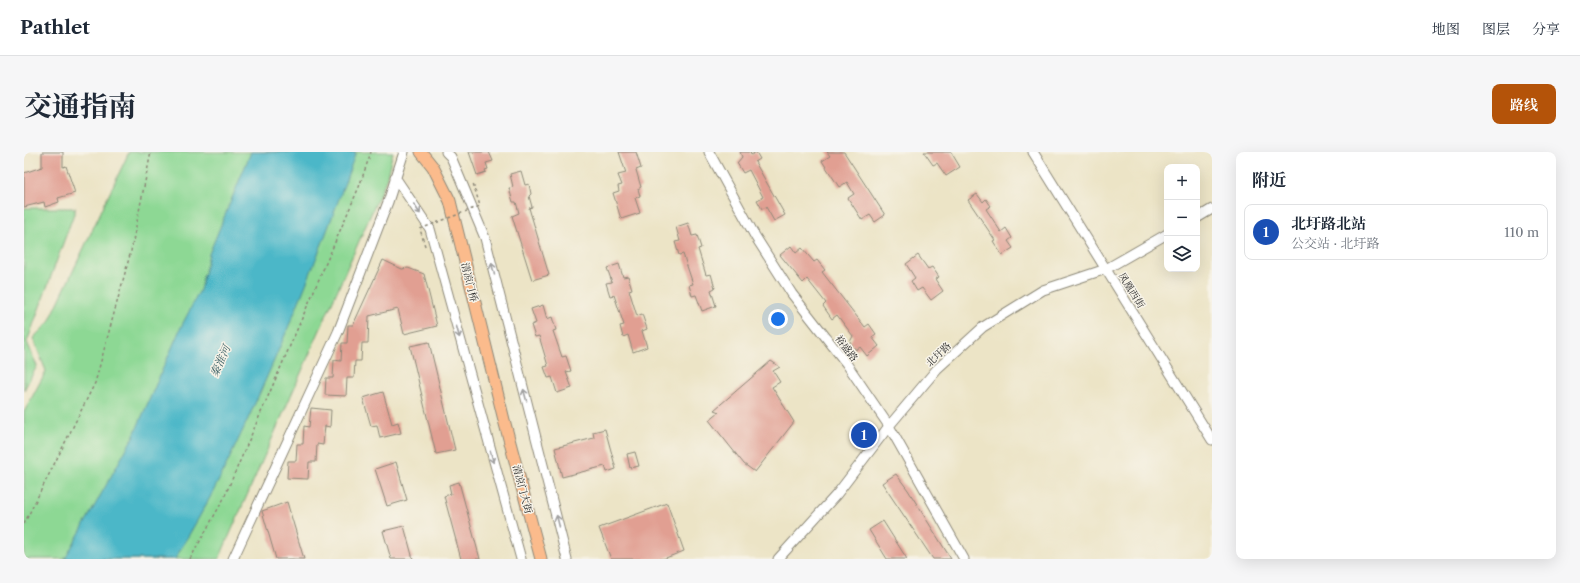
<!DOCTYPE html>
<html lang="zh">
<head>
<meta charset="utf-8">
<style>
	:root { --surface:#fff; --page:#f6f6f7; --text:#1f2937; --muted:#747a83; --line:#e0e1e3; --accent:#b45309 }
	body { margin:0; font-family:"Libre Caslon Text","Noto Serif SC",serif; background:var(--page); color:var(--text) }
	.controls { position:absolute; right:12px; top:12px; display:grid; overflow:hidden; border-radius:8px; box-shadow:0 4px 16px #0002 }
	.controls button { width:36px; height:36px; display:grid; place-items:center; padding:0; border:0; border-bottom:1px solid var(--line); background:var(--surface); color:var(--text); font:20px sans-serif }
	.you { position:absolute; left:754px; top:167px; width:14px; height:14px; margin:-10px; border:3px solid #fff; border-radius:50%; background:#1a73e8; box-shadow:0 0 0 6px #1a73e833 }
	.badge { display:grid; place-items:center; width:26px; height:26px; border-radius:50%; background:var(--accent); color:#fff; font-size:13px; font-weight:700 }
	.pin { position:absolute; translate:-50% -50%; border:2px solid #fff; box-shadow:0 1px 4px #0006 }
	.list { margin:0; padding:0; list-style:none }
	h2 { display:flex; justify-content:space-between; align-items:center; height:52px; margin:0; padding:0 16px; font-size:17px }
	h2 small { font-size:13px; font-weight:400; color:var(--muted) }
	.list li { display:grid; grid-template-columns:26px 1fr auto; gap:12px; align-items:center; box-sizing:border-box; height:56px; margin:0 8px 8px; padding:0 8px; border:1px solid var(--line); border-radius:8px }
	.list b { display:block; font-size:15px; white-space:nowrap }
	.list p { margin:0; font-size:13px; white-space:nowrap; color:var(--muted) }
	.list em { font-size:13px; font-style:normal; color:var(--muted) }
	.icon { flex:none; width:22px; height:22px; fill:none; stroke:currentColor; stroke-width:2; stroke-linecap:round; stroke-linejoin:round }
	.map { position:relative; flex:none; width:1188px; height:407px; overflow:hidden; border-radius:8px }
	header { display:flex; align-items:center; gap:24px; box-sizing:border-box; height:56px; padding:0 20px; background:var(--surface); border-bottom:1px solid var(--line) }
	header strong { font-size:19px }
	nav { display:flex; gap:22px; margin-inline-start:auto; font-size:14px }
	.intro { display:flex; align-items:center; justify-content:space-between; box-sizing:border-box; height:96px; padding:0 24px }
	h1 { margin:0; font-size:28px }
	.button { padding:10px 18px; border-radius:8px; background:var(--accent); color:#fff; font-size:14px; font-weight:700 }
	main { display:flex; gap:24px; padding:0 24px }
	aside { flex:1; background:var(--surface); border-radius:8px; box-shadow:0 4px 16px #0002 }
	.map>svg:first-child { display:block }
	.green { fill:#8dd894; stroke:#5c8260 }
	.water { fill:#4bb7c8; stroke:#3b717a }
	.building { fill:#e19f92 }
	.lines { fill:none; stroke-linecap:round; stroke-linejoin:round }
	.tertiary-casing { stroke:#8c8878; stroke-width:11 }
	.primary-casing { stroke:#8c8878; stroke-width:13 }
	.path { stroke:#8c8878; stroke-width:1.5; stroke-dasharray:3 3; stroke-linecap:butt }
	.tertiary { stroke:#fff; stroke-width:9 }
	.primary { stroke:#fbbb8c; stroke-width:11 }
	.path-bridge { stroke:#8c8878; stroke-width:1.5; stroke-dasharray:3 3; stroke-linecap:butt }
	.oneway { stroke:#a0a0a0 }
	.labels { text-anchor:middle; stroke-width:3; stroke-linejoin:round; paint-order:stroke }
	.street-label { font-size:10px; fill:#2b2b2b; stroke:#f7f3e8 }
	.water-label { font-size:11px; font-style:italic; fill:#365c62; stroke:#f7f3e8 }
</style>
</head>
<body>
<header>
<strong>Pathlet</strong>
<nav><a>地图</a><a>图层</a><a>分享</a></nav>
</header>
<div class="intro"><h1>交通指南</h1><a class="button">路线</a></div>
<main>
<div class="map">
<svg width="1188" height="407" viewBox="0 0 1188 407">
	<rect width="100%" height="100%" fill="#f7f3e8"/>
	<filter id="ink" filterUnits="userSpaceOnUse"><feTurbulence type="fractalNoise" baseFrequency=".025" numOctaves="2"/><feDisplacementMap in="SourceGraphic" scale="8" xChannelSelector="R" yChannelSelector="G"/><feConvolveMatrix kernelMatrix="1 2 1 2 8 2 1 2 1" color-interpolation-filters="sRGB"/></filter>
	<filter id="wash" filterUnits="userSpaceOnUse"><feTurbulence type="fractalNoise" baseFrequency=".012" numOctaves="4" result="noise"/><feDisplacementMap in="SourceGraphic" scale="16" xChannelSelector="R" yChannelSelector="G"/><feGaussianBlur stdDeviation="0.9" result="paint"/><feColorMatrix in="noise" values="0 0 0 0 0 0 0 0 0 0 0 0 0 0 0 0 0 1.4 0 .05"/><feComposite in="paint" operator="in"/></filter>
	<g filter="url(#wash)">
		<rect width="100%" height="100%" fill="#ece4c6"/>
		<!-- green -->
		<path class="green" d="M105,0H369L362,28L195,407H0V260L22,219L9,186L25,170Z
			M0,56H52L3,190L13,214L0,238Z"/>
		<!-- water -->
		<path class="water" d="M227,0H332C293,110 249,217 198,322C184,351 167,379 151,407H41L109,285L157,175L176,138L185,102Z"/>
		<g id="blocks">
			<!-- building -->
			<path class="building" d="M18,0H39V15L42,14L51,41L34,46L35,50L21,55L20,50L0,55V21L18,15Z
				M445,0H465L469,9L462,11L464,17L461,18L462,20L453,23Z
				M595,0H612L617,16L612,18L617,35L614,37L616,44L611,46L616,61L597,67L589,41L595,39L594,34L598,33L594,23L602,21Z
				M716,0H726L727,3L732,0L736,7L731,10L761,63L750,69L742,55L738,57L733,48L739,45L725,18L719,21L713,11L718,5Z
				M803,0H820L861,63L851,70L846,63L838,68L824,46L830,42L823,30L815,35L798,9L806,4Z
				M900,0H927L936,15L922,24L913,11L909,13Z
				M497,19L501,33L505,32L507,42L505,44L508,55L505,56L525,123L508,128L488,64L495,61L492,50H489L485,36L489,35L486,22Z
				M953,42L959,50L962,47L967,54L962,57L977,80L982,76L988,86L984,89L989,96L978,103L969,89L971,88L944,48Z
				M664,71L668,84L673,83L677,96L674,97L682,123L687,122L691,136L687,138L692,154L678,159L672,143L668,144L665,133L669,132L659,102L655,103L651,90L656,89L652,75Z
				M767,94L772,101L778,96L790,110L793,108L801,118L798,120L841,175L845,172L852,182L848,185L855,194L843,204L836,195L832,198L826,190L829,184L813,163L808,167L799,154L802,151L783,127L779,131L756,103Z
				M894,103L904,117L908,115L915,125L911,127L919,139L907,148L898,136L893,139L887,129L891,126L882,112Z
				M359,108L378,117L384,116L400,122L413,174L380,182L374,157L345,164L344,191H338L337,209H331L330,226H323L322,244L301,243L302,226H309L310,208L317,209L318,191H323L324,173H329Z
				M595,112L599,125L604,124L608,137L605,138L613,164L618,162L623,177L618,179L623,195L609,200L604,183L599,185L596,174L600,173L590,143L586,144L582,131L588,130L583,116Z
				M519,153L523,167L528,165L532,178L529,179L538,205L542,204L547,219L542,220L548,236L533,241L528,225L524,226L520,215L524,214L515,184L511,185L507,173L512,171L507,157Z
				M405,190L431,298L412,302L386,194Z
				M747,209L756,215L749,219L756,230L748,235L770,270L731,320L720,312L685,268L695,260L690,258Z
				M359,240L368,272L374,270L377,281L356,286L353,273L347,274L339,246Z
				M287,256L307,258L306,275L301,274L299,293L293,292L292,310H285L284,327L263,326L264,309H272L273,292H279L280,274L285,275Z
				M581,277L592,317L583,320L581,314L538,325L531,296L570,286L569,280Z
				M611,300L615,314L606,316L603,302Z
				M372,310L383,348L363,354L351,317Z
				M872,322L884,338L927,407H909L858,331Z
				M435,330L456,407H437L420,344L427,342L425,333Z
				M263,350L280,407H252L238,359Z
				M643,351L660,399L639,407H587L575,376Z
				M859,369L883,407H863L845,378Z
				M380,374L389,407H367L359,379Z"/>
		</g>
	</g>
	<g filter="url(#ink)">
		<use href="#blocks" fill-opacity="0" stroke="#8c8878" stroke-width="1"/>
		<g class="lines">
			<!-- tertiary casing -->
			<g class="tertiary-casing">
				<path id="tertiary" d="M422,0L427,5L461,86L543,407
					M685,0L731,84L768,142L822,211L865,274L940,407
					M1009,0L1188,288
					M371,25L406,77L497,407
					M1173,66L1188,57
					M209,407L314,180L364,50L380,0
					M754,407L813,342L865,274L913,217L959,175L1019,138L1082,117L1143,82"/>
			</g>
			<!-- primary casing -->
			<g class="primary-casing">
				<path id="primary" d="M397,0L409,15L426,49L480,268L517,407"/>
			</g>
			<!-- path -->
			<path class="path" d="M0,372L71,231L107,99L127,0
				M166,407L199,348L335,35L347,0"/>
			<!-- tertiary -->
			<use href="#tertiary" class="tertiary"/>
			<!-- primary -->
			<use href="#primary" class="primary"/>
			<!-- path-bridge -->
			<path class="path-bridge" d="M401,94L396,77L456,54L449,31"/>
		</g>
		<!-- one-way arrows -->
		<defs><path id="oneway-shaft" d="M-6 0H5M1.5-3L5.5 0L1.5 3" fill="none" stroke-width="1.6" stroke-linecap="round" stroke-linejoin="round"/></defs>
		<g class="oneway">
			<use href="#oneway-shaft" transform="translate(393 57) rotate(57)"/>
			<use href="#oneway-shaft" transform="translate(469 117) rotate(-104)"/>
			<use href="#oneway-shaft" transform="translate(434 180) rotate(75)"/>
			<use href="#oneway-shaft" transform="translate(501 243) rotate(-105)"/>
			<use href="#oneway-shaft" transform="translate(468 305) rotate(75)"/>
			<use href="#oneway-shaft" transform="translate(534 369) rotate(-104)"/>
		</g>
	</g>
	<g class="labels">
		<!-- street labels -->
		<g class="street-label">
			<text transform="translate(446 130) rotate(76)" y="4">清凉门桥</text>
			<text transform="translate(1108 138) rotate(58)" y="4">凤凰西街</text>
			<text transform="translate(823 196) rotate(53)" y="4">裕盛路</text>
			<text transform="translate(914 202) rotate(-44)" y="4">北圩路</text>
			<text transform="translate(499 337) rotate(75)" y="4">清凉门大街</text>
		</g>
		<!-- water labels -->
		<g class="water-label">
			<text transform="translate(196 209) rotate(-66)" y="4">秦淮河</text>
		</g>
	</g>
</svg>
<div class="controls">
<button>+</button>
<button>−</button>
<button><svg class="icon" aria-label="layers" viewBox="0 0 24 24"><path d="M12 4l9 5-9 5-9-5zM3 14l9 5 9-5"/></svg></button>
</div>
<div class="you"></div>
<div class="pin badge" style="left:840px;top:283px;background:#1a4fb4">1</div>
</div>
<aside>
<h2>附近<small></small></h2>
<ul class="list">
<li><span class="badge" style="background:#1a4fb4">1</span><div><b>北圩路北站</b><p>公交站 · 北圩路</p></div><em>110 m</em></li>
</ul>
</aside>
</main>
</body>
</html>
